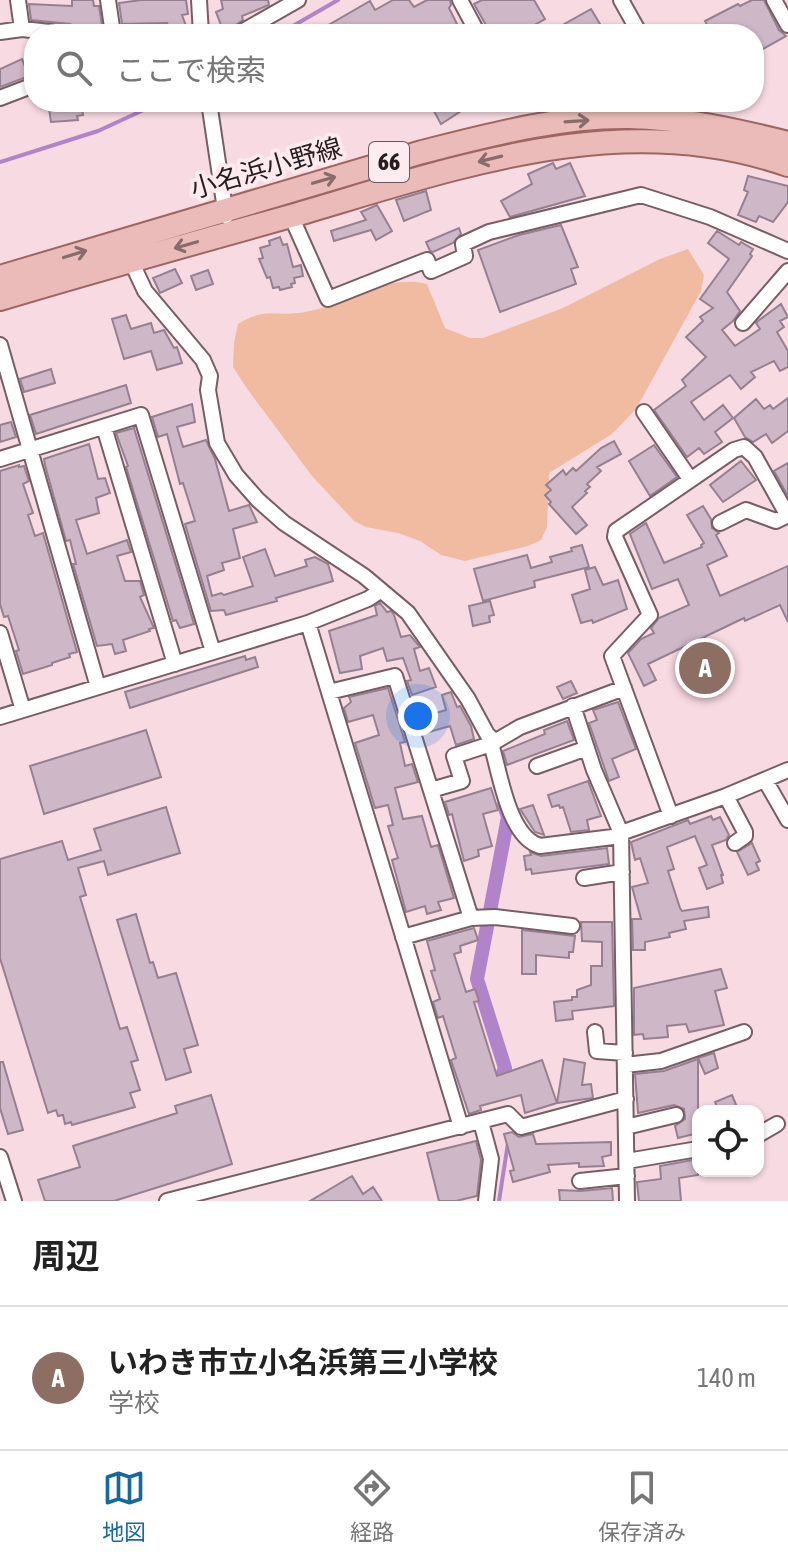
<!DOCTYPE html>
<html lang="ja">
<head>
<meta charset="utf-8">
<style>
	:root { --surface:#fff; --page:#f6f6f6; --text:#222; --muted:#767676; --line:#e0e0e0; --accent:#17699a }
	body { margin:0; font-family:"Asap Condensed","Noto Sans JP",sans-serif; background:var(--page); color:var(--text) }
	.controls { position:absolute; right:24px; bottom:24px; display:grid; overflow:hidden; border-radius:16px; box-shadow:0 2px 6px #0004 }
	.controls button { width:72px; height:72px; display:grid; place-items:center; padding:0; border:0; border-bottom:2px solid var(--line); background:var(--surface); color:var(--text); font:40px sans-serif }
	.you { position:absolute; left:418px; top:716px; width:28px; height:28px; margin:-20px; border:6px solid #fff; border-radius:50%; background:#1a73e8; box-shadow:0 0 0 12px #1a73e833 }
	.badge { display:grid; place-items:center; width:52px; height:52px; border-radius:50%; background:var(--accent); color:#fff; font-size:26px; font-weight:700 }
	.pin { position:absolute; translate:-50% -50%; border:4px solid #fff; box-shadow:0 2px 8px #0006 }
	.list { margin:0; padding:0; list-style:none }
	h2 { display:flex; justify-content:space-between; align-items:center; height:104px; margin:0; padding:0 32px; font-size:34px }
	h2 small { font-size:26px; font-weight:400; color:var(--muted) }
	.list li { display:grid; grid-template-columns:52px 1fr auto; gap:24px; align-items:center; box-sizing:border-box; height:144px; padding:0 32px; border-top:2px solid var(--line) }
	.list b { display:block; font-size:30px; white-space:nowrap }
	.list p { margin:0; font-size:26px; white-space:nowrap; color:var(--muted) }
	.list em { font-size:26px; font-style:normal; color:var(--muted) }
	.icon { flex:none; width:44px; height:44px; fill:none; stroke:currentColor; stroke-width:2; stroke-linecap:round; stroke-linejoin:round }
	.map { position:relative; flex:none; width:788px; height:1201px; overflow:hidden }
	.search { position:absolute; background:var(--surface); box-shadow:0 2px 6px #0004; left:24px; right:24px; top:24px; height:88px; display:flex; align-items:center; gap:20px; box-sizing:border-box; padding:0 28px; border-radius:32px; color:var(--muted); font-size:30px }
	.sheet { height:248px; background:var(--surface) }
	nav { display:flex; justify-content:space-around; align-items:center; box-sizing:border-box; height:112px; border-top:2px solid var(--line); background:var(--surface); font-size:22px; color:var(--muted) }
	nav a { display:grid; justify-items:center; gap:4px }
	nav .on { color:var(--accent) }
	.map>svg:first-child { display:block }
	.green { fill:#f0bba0 }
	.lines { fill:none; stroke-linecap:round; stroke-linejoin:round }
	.stream { stroke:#b184ca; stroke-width:4 }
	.canal { stroke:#b184ca; stroke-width:14 }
	.building { fill:#ceb7c7; stroke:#968090; stroke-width:2 }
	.street-casing { stroke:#775e65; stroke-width:18 }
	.primary-casing { stroke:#9d6663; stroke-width:26 }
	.street { stroke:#fff; stroke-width:14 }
	.primary { stroke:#eabbb8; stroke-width:22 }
	.oneway { stroke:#886c6c }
	.labels { text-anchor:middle; stroke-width:8; stroke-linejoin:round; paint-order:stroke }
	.shield { fill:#fdebf0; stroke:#675a5e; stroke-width:2 }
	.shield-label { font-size:24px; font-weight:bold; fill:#271c1f }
	.street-label { font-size:26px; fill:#271c1f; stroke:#fdebf0 }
</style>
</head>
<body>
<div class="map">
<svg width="788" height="1201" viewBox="0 0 788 1201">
	<rect width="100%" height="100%" fill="#f8dae2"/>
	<!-- green -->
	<path class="green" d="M688,249L704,275L701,291L636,409L612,434L549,473L547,527L541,540L528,546L465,561L441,555L420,541L398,533L366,527L354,521L312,476L248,390L233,367L234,343L238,324C262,308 274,316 299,313C344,308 380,273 427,284L445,328L470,338H483L563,308L660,259Z"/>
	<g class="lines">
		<!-- stream -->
		<path class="stream" d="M279,34L338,0
			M0,162L98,131L161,102
			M499,1201L508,1143"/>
		<!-- canal -->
		<path class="canal" d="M496,1091L505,1068L477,979L508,817L504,805"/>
	</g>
	<!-- building -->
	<path class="building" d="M72,0H93L94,6H99L102,25L76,27L70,24L31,20L29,4L72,6Z
		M141,0H186L188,14L182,15L189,34H147V31L168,23L122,24L119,3Z
		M221,0H268L269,5L242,16L243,20L224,33L216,12L223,9Z
		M393,0H409L414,7L427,0H450L451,5L449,8L462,34H313L370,1L375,10Z
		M482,0H534L545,19L518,34H491L474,4Z
		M752,0H764L779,30L786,36L754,54V34H712L705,21L738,4L740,6Z
		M591,9L606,34H565L561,26Z
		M22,59L29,76L0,87V69Z
		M48,102H81L83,115L77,116L78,120L51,122Z
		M429,102H475L441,124Z
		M553,163L556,169L570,163L585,196L510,217L501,201L532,184L528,174Z
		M748,176L788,186V202L773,222L759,216L756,222L738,215L748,192L744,190Z
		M426,191L431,210L404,221L396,200Z
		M377,205L392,231L376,240L371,230L334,241L331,231L366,220L361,212Z
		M561,225L578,267L571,269L576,284L500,312L478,250L519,235Z
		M459,228L461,234L453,243L433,252L430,251L426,242Z
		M717,231L739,245L741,242L753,249L750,254L752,256L727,292L740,311L733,321L722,330L735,346L760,329L756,323L758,321L781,304L788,317L780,321L784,327L777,332L788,351V367L780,371L774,361L751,372L755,377L741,389L730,375L691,402L704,420L723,405L733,418L715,432L722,442L704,454L699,448L687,457L654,410L686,386L682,380L706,357L686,337L703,321L700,317L713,308L700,299L729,259L708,243Z
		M280,237L283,245L287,244L293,267L301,265L303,276L294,278L295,283L291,284L292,287L280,290L279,287L273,288L270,277L267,278L259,259L263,258L260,248L270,245L269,241Z
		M175,269L182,283L160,293L153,278Z
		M208,270L213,284L196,290L191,276Z
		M126,315L131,329L151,323L154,333L164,330L174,348L177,347L182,363L157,370L151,351L124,359L112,319Z
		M51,369L55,383L24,392L20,379Z
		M126,385L131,403L36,434L30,415Z
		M788,398V431L772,443L766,434L753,442L745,437L734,418L756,399L764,409L770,405L773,409Z
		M192,404L195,422L177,427L183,447L206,440L215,459L229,511L249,505L257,522L233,529L240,558L222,563L224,570L207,576L212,596L221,593L224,595L253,586L243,557L265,549L275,576L307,566L305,560L315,557L328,564L333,581L276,598L277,601L226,615L224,610L211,611L185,524L195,521L183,483L180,484L167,434L158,437L152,417Z
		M11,422L16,437L0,442V425Z
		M134,428L194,624L180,628L176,620L173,621L126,467L128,466L116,433Z
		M614,441L621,454L597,467L601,471L587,484L590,487L585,491L587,493L572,507L587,525L576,534L549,504L551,502L545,495L551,490L546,485L563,470L566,475L573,468L576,471L601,448Z
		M89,444L98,479L105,478L110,493L96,498L99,513L76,520L87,554L127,540L131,552L117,556L125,581H140L144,595L140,597L154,628L149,629L150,631L123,640L126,651L115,654L112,644L97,646L73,564H76L70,540L66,541L45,465L44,459Z
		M654,445L677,477L650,496L629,461Z
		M741,461L756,480L723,502L710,485Z
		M788,463V496L774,471Z
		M19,465V467L24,466L29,481L23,484L33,513L28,515L35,536L43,533L77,652L69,654L70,657L52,663V665L23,674L16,651L19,650L8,616L4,617L0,604V471Z
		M703,506L711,519L712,528L719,533L716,535L727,556L707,565L720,596L788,566V622L780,605L745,621L744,618L648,664L656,680L644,686L628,653L641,639L654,633L651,628L659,618L689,605L678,579L652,589L630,534L646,523L664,563L702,547L701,545L704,543L687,515Z
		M582,545L589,567L534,581L535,587L483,601L474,569L527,555L531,568L552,562L550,557L572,551L571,548Z
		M595,567L603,585L618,580L627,609L593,623L592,620L581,623L572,595L590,589L585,570Z
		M490,601L494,615L489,616L490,622L473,626L469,606Z
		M380,603L387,612L391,611L394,615L401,637L410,635L420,647L414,649L420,671L429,668L436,687L412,695L407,681L411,680L403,658L387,661L383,648L360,656L362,669L340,673L329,631L377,615L375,606Z
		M245,656L246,660L255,657L258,667L130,708L125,692Z
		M571,681L577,693L563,699L557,687Z
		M388,688L405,742L400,743L405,766L412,764L418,782L395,788L403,819L422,816L431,847L438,845L454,898L438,902L441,910L427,914L425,906L406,912L392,860L398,858L388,826L393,825L388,805L375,808L355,743L379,735L373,715L348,722L344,708L351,702L349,697Z
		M451,692L457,707L460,706L471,726L474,739L456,745L450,726L429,732L428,729L423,731L419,718L446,710L442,695Z
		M618,702L636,749L612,759L619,777L609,781L589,723L597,720L593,710Z
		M567,721L574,740L507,765L503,751L545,734L544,730Z
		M146,730L161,777L44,814L30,766Z
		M588,781L601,816L587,820L589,830L571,832L563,807L560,808L559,805L552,807L548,795Z
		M491,788L498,810L483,814L492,846L478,850L479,856L464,861L452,814L449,815L445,802Z
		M533,805L544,835L535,832L520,809Z
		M166,807L180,853L108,875L104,861L78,868L86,895L80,897L120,1029L127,1027L138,1060L131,1062L140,1090L130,1093L135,1107L72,1125L71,1122L65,1124L63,1115L58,1116L56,1110L48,1113L0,958V859L62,841L68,860L101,850L94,829Z
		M711,816L713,820L720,817L729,835L726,840L712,845L723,875H721L723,883L707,889L699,868L707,865L695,836L667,847L674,869L668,871L680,908L682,911L708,907L709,917L684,921L686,929L669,933L670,937L645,942V950H633L632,919H641L632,887L648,883L640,858L635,860L631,842L688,820L690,824Z
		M752,843L760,861L756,863L759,870L748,875L737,852Z
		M607,848L609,864L532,874L531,869L526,870L524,856L531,855L530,852L541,856Z
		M136,914L150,963L153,962L158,978L176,973L198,1045L184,1049L191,1072L166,1080L117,920Z
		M581,922H612L614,1006L572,1011L573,1019L556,1021L554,1002L572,1000V997H577V990L591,985V966H602V942L582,941Z
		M474,928L478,940L460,946L461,952L454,954L466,992L475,989L479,1001L474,1002L497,1076L542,1060L557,1103L525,1113L521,1095L480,1106L481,1110L469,1114L451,1060L456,1058L443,1016L438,1018L433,1002L440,999L431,971L435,970L427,941Z
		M522,930L575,936L573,952H569V958L536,955V974H522Z
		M721,969L727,988L715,991L724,1025L689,1032L686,1024L667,1026L668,1037L644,1039L643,1034L634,1035V988Z
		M714,1053L718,1068L705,1074L698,1058Z
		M564,1059L585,1063L582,1085L591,1084L593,1098L557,1103Z
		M698,1059V1133L678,1138L675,1126L685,1119L684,1109L674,1105L638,1113L635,1074L664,1071Z
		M0,1062H3L23,1130L8,1134L0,1108Z
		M211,1095L232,1164L114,1201H45L38,1180L80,1167L73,1146L177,1113L175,1106Z
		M732,1095L737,1107L719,1111L715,1102Z
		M512,1132L519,1137L533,1134L536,1144L611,1142V1155L602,1157L604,1166L579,1167V1163L548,1165L550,1172L513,1182L510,1171L514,1170L504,1134Z
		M476,1141L481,1160L477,1196L456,1201H439L427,1153Z
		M698,1159V1175L679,1178L681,1201H639L637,1182L661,1179L660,1166Z
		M352,1176L363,1194L373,1187L382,1201H310Z
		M612,1188L613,1201H560L559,1190L581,1191Z"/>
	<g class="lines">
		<!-- street casing -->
		<g class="street-casing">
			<path id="street" d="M18,0L22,29
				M108,0L113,34
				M199,0L201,34
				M460,0L475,28
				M621,0L640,34
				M774,0L788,25
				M0,32L22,29L69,34
				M238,34L298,0
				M0,98L34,85
				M209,102L226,216
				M678,102L683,127
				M291,216L328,299L427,260L431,271L465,256L463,244L489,232L641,195L710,217L788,251
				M131,261L145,291L203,360L210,376L208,390L217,443L236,475L258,500L284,523L364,576L408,613L468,699L487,734L495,742
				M743,323L788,271
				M0,345L98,687
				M644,412L690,479
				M104,427L175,664
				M0,459L141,415L213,652
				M720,523L746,510L776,521L788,515
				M308,623L461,1127
				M0,633L23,710
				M329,692L395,676L471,918L403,937
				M573,706L594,770L621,833L627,1201
				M0,717L308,623L368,599L380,591
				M491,744C500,772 508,837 540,846L621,836
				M537,766L587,748
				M765,780L788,820
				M431,790L462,781L454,756L491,744L520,727L624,688
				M726,796L745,832V836L735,843
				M671,816L612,656L650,615L615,537L616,531L734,450L744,447L755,457L788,516
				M621,833L726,796L788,770
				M584,878L622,872
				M471,918L495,917L572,926
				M595,1032L597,1051L625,1053
				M625,1065L661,1061L744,1032
				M481,1122L491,1159L486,1201
				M626,1127L676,1115
				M758,1135L777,1124
				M0,1157L14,1201
				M627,1161L698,1149
				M580,1181L627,1176
				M167,1201L508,1114L521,1127L626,1099"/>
		</g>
		<!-- primary casing -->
		<g class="primary-casing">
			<path id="primary" d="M0,277L422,152C489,135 559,116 629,117C683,118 736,130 788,143
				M0,299C97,270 194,243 291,216C454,169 619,106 788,165"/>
		</g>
		<!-- street -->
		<use href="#street" class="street"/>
		<!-- primary -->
		<use href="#primary" class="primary"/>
	</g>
	<!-- one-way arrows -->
	<defs><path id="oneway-shaft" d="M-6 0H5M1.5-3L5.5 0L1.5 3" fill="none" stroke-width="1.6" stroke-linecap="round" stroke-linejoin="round" transform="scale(2)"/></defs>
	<g class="oneway">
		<use href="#oneway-shaft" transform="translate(577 121) rotate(-4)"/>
		<use href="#oneway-shaft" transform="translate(490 159) rotate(166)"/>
		<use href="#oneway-shaft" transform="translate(324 180) rotate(-16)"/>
		<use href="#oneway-shaft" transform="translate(186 245) rotate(164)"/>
		<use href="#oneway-shaft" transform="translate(75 254) rotate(-17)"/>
	</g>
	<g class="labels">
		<!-- shield labels -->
		<rect class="shield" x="369" y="142" width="40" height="40" rx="6"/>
		<g class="shield-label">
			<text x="389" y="170">66</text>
		</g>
		<!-- street labels -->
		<g class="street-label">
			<text transform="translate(266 168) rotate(-16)" y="9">小名浜小野線</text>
		</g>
	</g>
</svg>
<div class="controls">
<button><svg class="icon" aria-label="locate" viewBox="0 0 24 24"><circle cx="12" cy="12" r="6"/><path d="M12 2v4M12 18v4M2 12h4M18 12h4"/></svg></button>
</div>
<div class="you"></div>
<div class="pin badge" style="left:705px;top:668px;background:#8d6e63">A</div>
<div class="search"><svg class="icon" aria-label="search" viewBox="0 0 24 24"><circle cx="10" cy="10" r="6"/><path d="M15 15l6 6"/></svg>ここで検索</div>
</div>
<section class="sheet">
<h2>周辺<small></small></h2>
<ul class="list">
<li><span class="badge" style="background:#8d6e63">A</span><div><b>いわき市立小名浜第三小学校</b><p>学校</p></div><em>140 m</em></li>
</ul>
</section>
<nav>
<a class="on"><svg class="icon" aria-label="map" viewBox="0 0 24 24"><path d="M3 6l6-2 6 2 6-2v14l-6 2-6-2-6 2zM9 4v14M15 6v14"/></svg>地図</a>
<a><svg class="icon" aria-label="directions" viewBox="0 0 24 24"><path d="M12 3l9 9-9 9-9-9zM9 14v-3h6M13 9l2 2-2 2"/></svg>経路</a>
<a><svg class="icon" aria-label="saved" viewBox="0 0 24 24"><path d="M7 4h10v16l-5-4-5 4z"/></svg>保存済み</a>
</nav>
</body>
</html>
